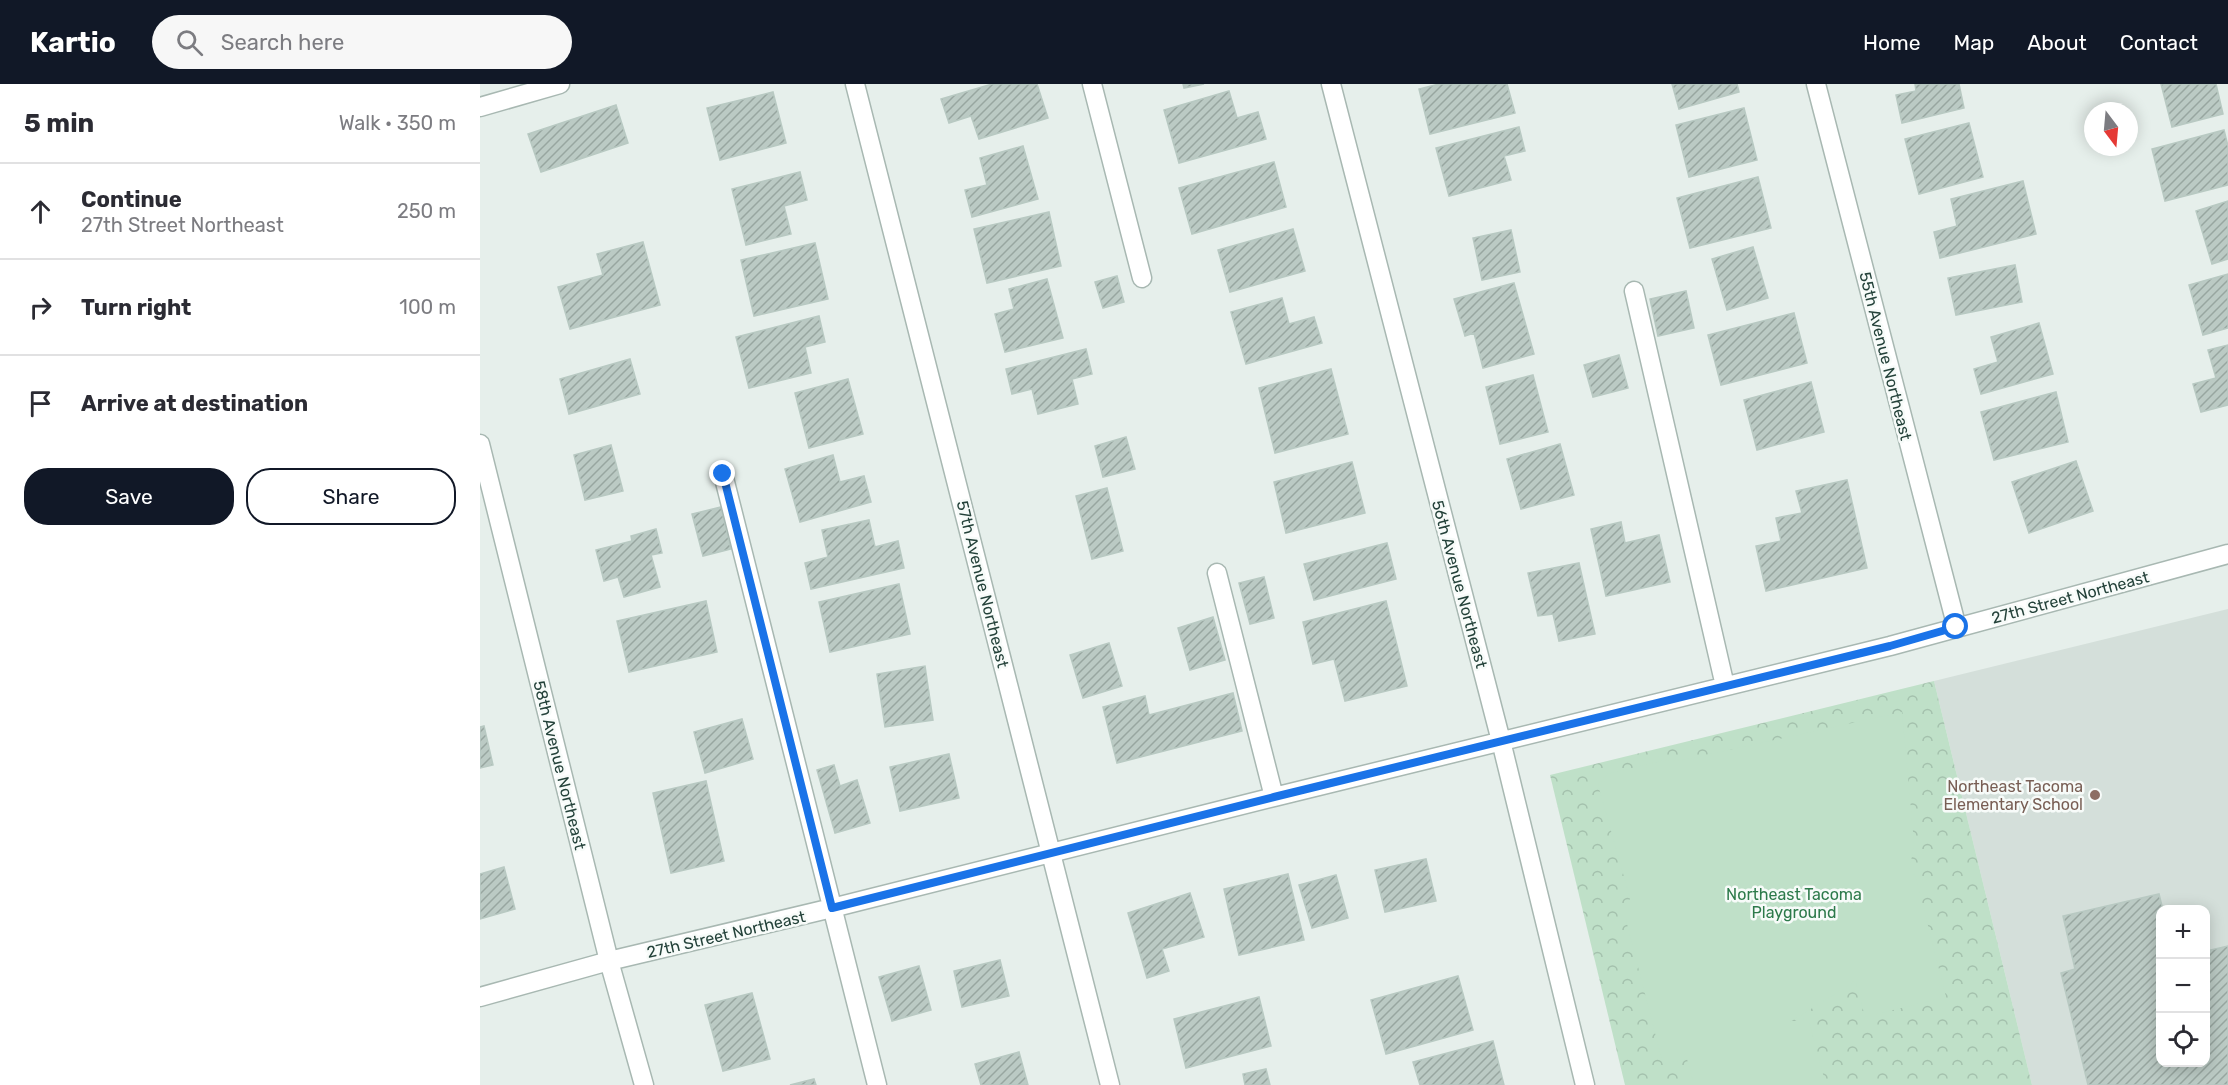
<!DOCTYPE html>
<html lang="en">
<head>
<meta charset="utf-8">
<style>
	:root { --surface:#fff; --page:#f7f7f7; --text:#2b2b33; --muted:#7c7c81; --line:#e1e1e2; --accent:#111827 }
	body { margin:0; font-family:Rubik,sans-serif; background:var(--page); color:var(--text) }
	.controls { position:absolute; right:18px; bottom:18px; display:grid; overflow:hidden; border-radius:12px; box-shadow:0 3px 15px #0003 }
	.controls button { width:54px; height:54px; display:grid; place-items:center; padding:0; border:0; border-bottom:2px solid var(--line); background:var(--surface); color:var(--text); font:30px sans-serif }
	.compass { position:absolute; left:1604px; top:18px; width:54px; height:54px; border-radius:50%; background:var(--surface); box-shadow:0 3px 15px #0003; rotate:164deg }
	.stop { position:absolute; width:18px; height:18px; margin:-14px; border:4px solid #1a73e8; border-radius:50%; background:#fff }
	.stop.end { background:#1a73e8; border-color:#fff; box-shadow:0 2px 6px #0008 }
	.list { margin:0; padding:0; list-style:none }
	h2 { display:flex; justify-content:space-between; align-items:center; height:78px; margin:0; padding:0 24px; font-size:26px }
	h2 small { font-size:20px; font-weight:400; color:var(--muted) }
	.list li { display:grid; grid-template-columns:39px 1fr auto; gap:18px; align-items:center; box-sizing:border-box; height:96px; padding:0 24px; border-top:2px solid var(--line) }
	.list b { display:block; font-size:22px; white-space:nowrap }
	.list p { margin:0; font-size:20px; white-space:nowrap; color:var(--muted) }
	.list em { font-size:20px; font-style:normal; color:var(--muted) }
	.actions { display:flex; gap:12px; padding:18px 24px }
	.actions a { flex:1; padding:14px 0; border:2px solid var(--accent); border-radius:24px; text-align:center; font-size:21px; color:var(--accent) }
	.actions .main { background:var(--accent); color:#fff }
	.icon { flex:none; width:33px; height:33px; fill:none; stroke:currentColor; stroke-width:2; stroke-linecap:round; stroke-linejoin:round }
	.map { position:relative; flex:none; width:1748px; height:1001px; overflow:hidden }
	header { display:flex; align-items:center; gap:36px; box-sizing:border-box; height:84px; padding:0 30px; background:var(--accent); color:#fff }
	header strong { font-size:28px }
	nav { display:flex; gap:33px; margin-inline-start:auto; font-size:21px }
	.search { width:420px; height:54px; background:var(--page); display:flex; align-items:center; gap:15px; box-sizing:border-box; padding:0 21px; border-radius:33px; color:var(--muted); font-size:22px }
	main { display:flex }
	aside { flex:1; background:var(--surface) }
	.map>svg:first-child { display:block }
	.built { fill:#d4dfda; fill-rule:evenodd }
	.forest { fill:url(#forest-crowns) }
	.pitch { fill:#bfe0c8 }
	.building { fill:url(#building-hatch); stroke:#b8c9c2; stroke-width:1.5 }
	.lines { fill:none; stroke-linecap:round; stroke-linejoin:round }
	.minor-casing { stroke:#a8b8b2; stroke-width:21 }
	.minor { stroke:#fff; stroke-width:18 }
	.route { stroke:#1a73e8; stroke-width:8 }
	.education-dot { fill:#8d6e63; stroke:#f7fbf9; stroke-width:2 }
	.labels { text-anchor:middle; stroke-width:5; stroke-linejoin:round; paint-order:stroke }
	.street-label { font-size:16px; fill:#24423a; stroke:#f7fbf9 }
	.education-label { font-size:16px; fill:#785e54; stroke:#f7fbf9; text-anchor:end }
	.park-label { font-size:16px; fill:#2d7a4b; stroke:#f7fbf9 }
</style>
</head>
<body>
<header>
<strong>Kartio</strong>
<div class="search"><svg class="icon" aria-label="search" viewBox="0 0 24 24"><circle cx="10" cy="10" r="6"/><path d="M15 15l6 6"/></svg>Search here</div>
<nav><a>Home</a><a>Map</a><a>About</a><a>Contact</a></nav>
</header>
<main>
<aside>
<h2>5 min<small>Walk · 350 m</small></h2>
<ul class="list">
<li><svg class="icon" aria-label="ahead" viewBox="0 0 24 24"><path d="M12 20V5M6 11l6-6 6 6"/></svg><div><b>Continue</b><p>27th Street Northeast</p></div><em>250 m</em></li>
<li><svg class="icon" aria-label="right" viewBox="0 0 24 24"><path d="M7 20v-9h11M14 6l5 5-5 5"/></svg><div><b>Turn right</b></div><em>100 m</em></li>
<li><svg class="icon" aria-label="arrive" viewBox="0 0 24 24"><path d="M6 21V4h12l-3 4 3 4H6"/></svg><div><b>Arrive at destination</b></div></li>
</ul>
<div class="actions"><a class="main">Save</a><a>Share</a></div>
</aside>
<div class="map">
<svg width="1748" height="1001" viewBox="0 0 1748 1001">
	<defs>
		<pattern id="forest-crowns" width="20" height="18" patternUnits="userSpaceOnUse" patternTransform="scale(1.5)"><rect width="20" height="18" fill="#bfe0c8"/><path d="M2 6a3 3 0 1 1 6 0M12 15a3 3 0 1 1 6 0" fill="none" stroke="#a4c1ad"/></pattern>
		<pattern id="building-hatch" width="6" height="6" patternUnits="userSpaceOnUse" patternTransform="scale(1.5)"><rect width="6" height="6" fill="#bbcac4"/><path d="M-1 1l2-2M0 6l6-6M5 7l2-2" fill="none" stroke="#98a6a0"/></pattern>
	</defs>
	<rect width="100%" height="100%" fill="#e6efeb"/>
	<!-- built -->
	<path class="built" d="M1748,525V1001H1552L1454,597ZM1680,826H1726V978H1680Z"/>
	<!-- forest -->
	<path class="forest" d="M1454,597L1552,1001H1145L1070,691Z"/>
	<!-- pitch -->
	<path class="pitch" d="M1422,628L1434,758L1429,791L1435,790L1466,913L1385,933L1375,895L1371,900L1310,938L1328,934L1346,1001H1214L1207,975L1183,980L1146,836L1150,814L1118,701L1127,690L1185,676L1198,677Z"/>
	<!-- building -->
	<path class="building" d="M512,0H557L568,34L499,55L491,32L469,39L461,15Z
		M703,0H724L704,4Z
		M959,0H1027L1035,29L950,50L939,5Z
		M1192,0H1257L1259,8L1199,25Z
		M1435,0H1479L1484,24L1422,39L1416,11L1436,7Z
		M1681,0H1736L1743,30L1692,43Z
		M749,7L757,34L778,28L786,55L699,79L684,26Z
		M293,8L306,59L240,76L227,24Z
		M136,21L148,59L61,88L48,50Z
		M1264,24L1277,76L1209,93L1196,41Z
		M1489,39L1503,93L1439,110L1425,55Z
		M1039,43L1045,67L1024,72L1031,96L969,112L956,64Z
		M1744,46L1748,62V101L1685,117L1672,65Z
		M543,62L558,115L492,133L485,106L507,101L500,74Z
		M794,78L806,123L712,150L699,104Z
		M320,88L327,116L304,122L311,150L266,161L252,105Z
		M1278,93L1291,144L1210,164L1197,114Z
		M1543,97L1556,150L1460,174L1454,148L1477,142L1471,115Z
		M1748,117V175L1732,180L1716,127Z
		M569,128L581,182L507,199L494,145Z
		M813,145L825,187L750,208L738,166Z
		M1031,146L1040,188L1002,196L993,154Z
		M163,158L180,221L90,245L78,203L123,191L117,170Z
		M335,159L348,215L274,232L261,176Z
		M1273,163L1288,214L1247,226L1232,175Z
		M1535,181L1542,218L1476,231L1468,194Z
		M1748,190V244L1723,251L1709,201Z
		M637,192L644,218L623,224L615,198Z
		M567,195L583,254L525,268L515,230L534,225L529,205Z
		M1034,199L1054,270L1003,284L994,249L985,252L974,215Z
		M1206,207L1214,244L1178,252L1170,215Z
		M802,214L809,240L834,233L842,259L766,280L751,228Z
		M1314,229L1327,279L1241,301L1228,251Z
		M339,232L345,258L325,263L331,289L269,304L256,253Z
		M1559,239L1573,290L1501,310L1494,285L1518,278L1511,253Z
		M1748,261V321L1721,328L1713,300L1736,294L1728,266Z
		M606,265L612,290L592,295L598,320L558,330L552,305L532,310L526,285Z
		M1139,271L1148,304L1113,313L1104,281Z
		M150,275L160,310L89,330L80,295Z
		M851,285L868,350L795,369L779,304Z
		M1053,291L1068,348L1020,360L1006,303Z
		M368,295L383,350L329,364L315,309Z
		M1331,298L1344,348L1277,366L1264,316Z
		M1576,308L1588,358L1514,376L1501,328Z
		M646,353L655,385L623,393L615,362Z
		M1080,360L1094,411L1041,425L1027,375Z
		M131,361L143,407L105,416L94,371Z
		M353,371L360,398L384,392L391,418L320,438L305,385Z
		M1596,377L1613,427L1549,449L1532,398Z
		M872,378L885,429L806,449L794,398Z
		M1367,396L1387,484L1286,507L1276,462L1301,457L1296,434L1322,429L1316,407Z
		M627,404L643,467L612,475L596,412Z
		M241,423L251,465L223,472L212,430Z
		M389,436L395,463L418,457L424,484L331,505L325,479L348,473L342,446Z
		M1141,438L1145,459L1179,451L1190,498L1126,512L1111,445Z
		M176,445L182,469L171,471L180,503L144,513L138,493L124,497L116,466L152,457L151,452Z
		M907,459L916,495L834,516L824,480Z
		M1099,479L1115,550L1079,557L1073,530L1058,532L1048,489Z
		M784,493L794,534L770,540L759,499Z
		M419,500L430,550L350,568L339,518Z
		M226,517L237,568L149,588L137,537Z
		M906,517L927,602L865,617L854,575L833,580L823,538Z
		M733,533L745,576L710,586L698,544Z
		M629,559L642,602L603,614L590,571Z
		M445,582L453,636L405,643L397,590Z
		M753,609L762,647L637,679L623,623L665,612L669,631Z
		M262,635L273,675L225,689L214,648Z
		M4,642L13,681L0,684V643Z
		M469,670L479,714L420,727L410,683Z
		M354,681L360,702L377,696L390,739L355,749L337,686Z
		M226,697L244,777L191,789L173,709Z
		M946,775L956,817L905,828L895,786Z
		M24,783L35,825L0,835V790Z
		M808,790L824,856L759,871L744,805Z
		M856,791L868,834L832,844L819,801Z
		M710,809L724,853L682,865L689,887L667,894L648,829Z
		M1679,810L1683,826H1680V978H1726V867L1748,862V1001H1608L1581,889L1595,885L1583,832Z
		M520,876L529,912L482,923L474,887Z
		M439,882L451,926L412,937L399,893Z
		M978,892L993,946L906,970L891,916Z
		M272,909L290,975L243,987L225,921Z
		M779,913L791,962L706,984L694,935Z
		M1013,957L1024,1001H940L933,978Z
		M539,968L548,1001H501L495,980Z
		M786,985L790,1001H765L763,990Z
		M334,995L336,1001H310Z"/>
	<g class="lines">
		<!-- minor casing -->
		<g class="minor-casing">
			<path id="minor" d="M375,0L630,1001
				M612,0L662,194
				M851,0L1021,657L1105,1001
				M1336,0L1477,544
				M0,23L80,0
				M1154,207L1245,602
				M0,360L129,877L164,1001
				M243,390L397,1001
				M737,489L794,713
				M0,913L129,877L352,824L794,713L1410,562L1748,470"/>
		</g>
		<!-- minor -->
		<use href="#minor" class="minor"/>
	</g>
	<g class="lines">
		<!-- route -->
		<path class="route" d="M243,390L352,824L794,713L1410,562L1476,543"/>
	</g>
	<!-- markers -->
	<circle class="education-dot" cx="1615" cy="711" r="6"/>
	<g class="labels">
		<!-- street labels -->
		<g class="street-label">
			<text transform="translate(1406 272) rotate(76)" y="6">55th Avenue Northeast</text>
			<text transform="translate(503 500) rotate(76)" y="6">57th Avenue Northeast</text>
			<text transform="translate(980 500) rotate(75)" y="6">56th Avenue Northeast</text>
			<text transform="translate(1590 513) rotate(-15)" y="6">27th Street Northeast</text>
			<text transform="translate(80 681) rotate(76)" y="6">58th Avenue Northeast</text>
			<text transform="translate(246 850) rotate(-13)" y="6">27th Street Northeast</text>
		</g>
		<!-- education labels -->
		<g class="education-label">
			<text x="1603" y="708">Northeast Tacoma<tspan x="1603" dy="18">Elementary School</tspan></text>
		</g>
		<!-- park labels -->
		<g class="park-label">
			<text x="1314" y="816">Northeast Tacoma<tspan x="1314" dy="18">Playground</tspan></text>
		</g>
	</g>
</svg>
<div class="controls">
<button>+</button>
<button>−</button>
<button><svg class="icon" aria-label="locate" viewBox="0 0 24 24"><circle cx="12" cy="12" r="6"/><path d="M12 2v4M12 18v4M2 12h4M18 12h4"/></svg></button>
</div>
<svg class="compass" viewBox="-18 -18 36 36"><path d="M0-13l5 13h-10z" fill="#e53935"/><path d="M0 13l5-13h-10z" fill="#7c7c81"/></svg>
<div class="stop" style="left:1476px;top:543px"></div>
<div class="stop end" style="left:243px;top:390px"></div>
</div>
</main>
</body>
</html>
